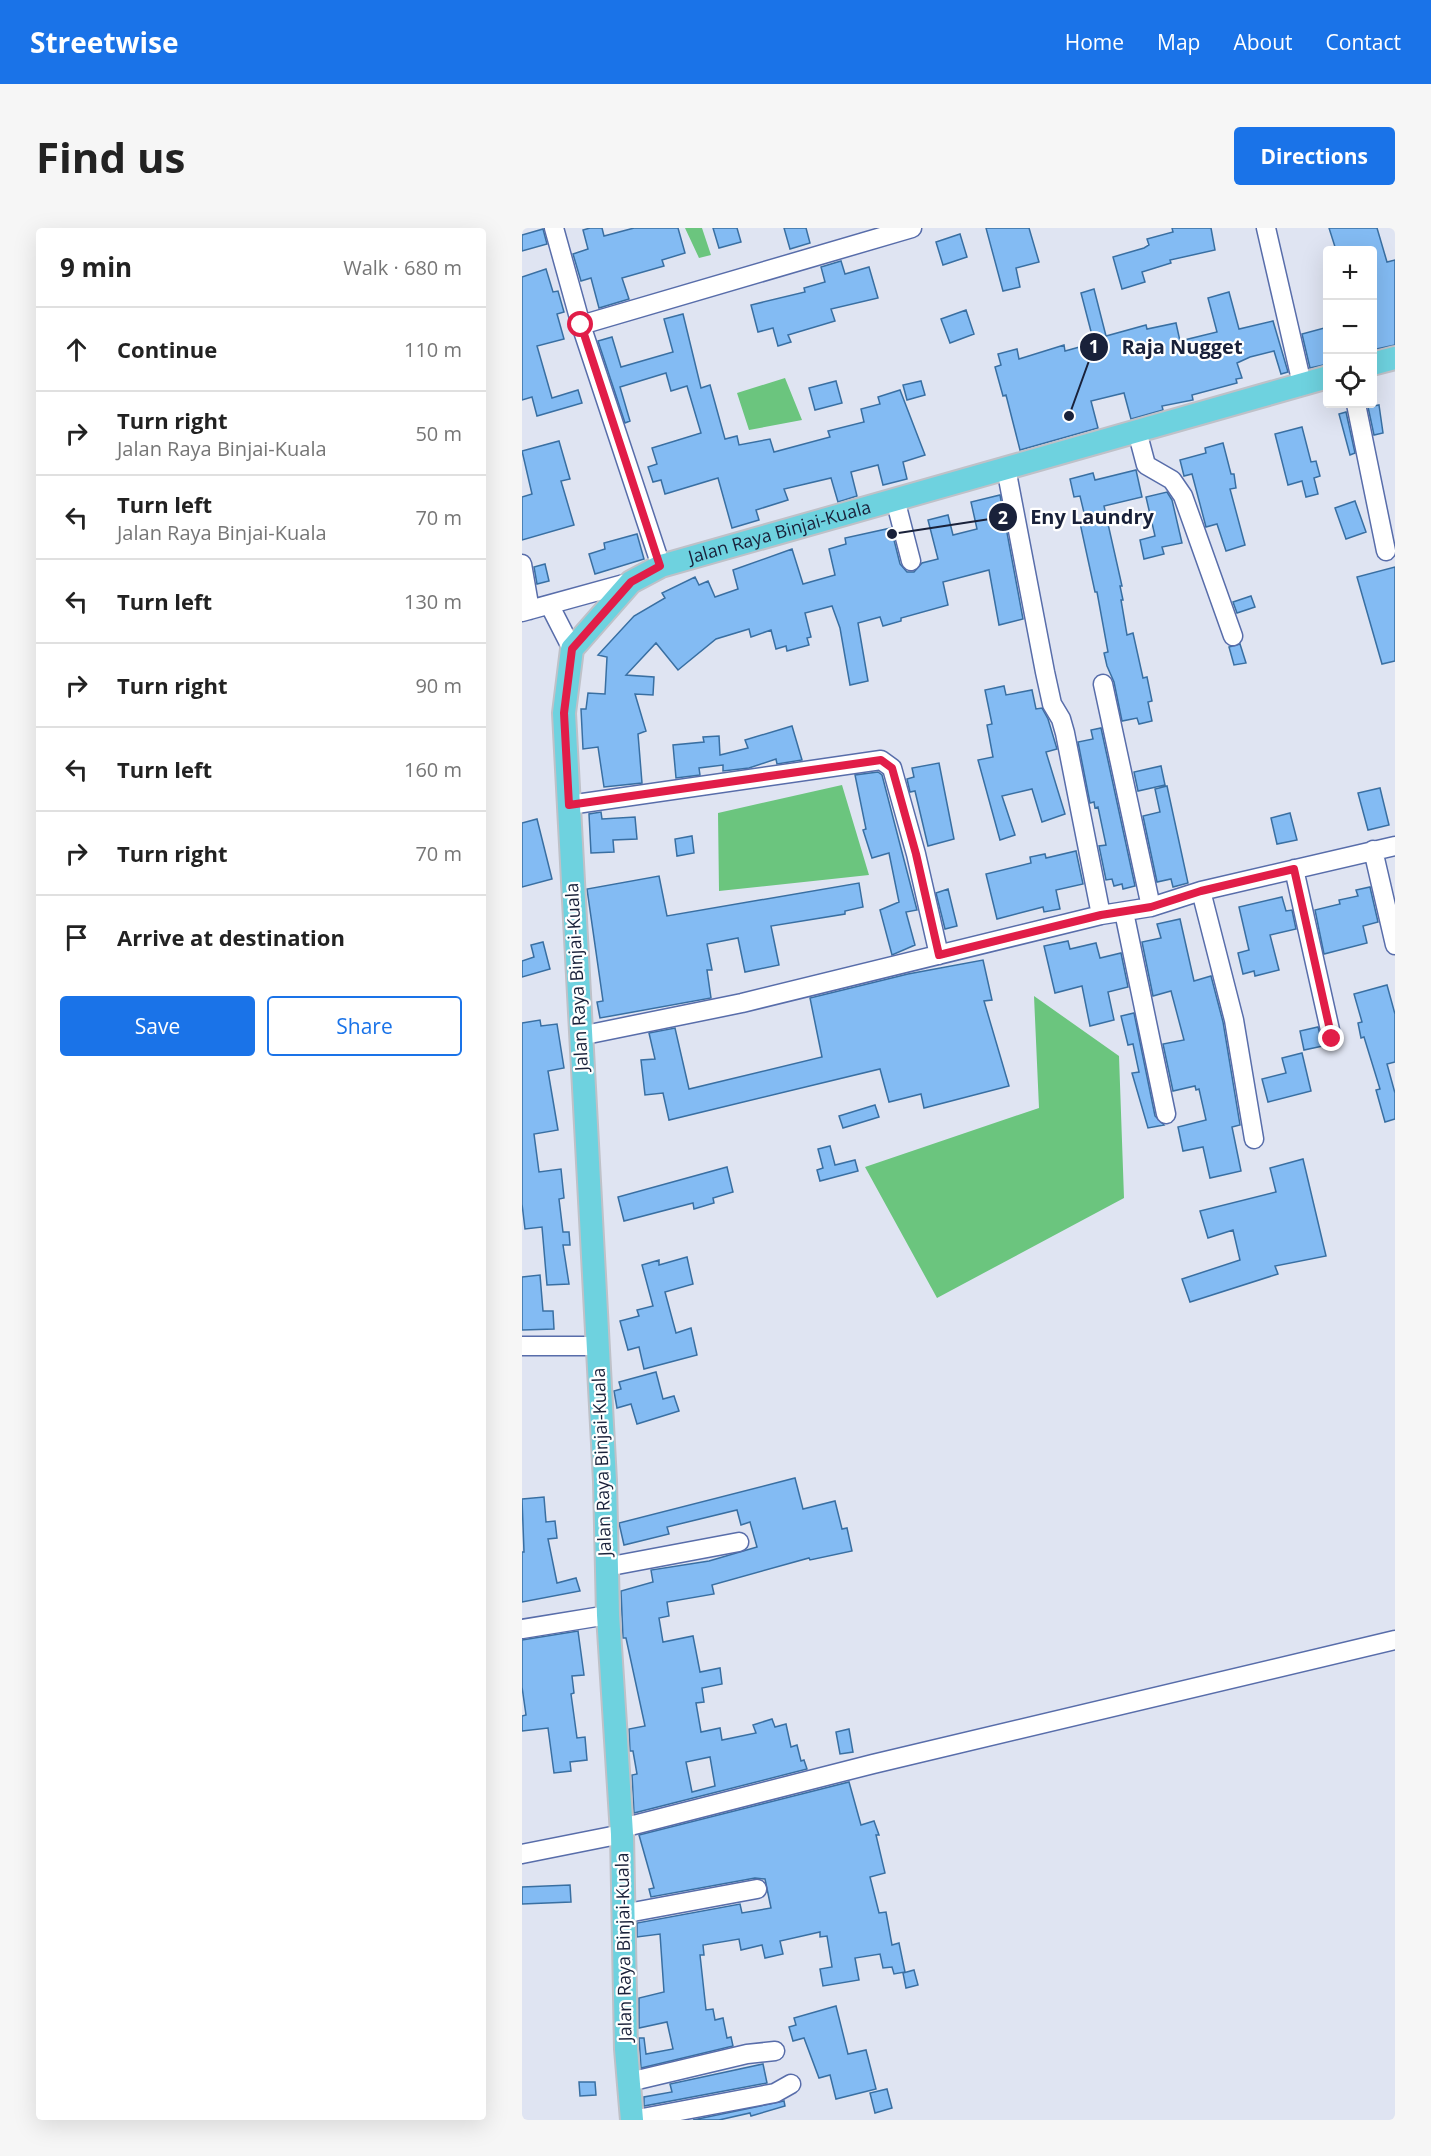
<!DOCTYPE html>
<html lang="en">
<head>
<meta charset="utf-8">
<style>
	:root { --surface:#fff; --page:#f6f6f6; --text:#222; --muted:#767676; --line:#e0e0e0; --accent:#1a73e8 }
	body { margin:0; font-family:"Open Sans",sans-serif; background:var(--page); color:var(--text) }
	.controls { position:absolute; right:18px; top:18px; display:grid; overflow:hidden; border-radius:6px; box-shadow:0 6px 24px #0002 }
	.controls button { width:54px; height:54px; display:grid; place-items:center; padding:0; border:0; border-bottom:2px solid var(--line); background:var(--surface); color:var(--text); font:30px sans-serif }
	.stop { position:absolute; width:18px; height:18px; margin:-14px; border:4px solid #e11d48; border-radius:50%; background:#fff }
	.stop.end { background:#e11d48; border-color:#fff; box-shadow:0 2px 6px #0008 }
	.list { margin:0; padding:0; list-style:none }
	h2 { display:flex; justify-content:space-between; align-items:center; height:78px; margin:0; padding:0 24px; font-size:26px }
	h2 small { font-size:20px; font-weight:400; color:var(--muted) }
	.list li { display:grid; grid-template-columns:39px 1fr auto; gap:18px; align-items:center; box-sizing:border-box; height:84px; padding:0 24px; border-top:2px solid var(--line) }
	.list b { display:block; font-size:22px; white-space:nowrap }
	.list p { margin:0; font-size:20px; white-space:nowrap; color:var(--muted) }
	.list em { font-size:20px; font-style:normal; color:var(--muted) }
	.actions { display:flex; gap:12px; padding:18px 24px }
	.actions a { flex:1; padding:14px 0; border:2px solid var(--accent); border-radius:6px; text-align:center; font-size:21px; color:var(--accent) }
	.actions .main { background:var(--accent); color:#fff }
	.icon { flex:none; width:33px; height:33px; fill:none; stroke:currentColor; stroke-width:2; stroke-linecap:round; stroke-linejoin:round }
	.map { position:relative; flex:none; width:873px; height:1892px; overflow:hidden; border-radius:6px }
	header { display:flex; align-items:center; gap:36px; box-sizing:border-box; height:84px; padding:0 30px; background:var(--accent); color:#fff }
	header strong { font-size:28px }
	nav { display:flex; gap:33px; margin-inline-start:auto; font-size:21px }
	.intro { display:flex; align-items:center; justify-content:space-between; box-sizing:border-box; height:144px; padding:0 36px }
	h1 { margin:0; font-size:42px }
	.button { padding:15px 27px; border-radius:6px; background:var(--accent); color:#fff; font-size:21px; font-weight:700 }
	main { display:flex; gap:36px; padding:0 36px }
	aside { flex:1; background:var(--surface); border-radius:6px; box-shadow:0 6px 24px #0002 }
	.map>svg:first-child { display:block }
	.forest { fill:#6bc57e }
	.building { fill:#83bbf3; stroke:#396fa2; stroke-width:1.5; fill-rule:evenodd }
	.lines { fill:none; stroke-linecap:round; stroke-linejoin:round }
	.minor-casing { stroke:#586daa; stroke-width:21 }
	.major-casing { stroke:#bfc1c8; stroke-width:26 }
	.minor { stroke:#fff; stroke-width:18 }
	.major { stroke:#6ed2df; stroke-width:22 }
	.route { stroke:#e11d48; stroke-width:8 }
	.labels { text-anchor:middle; stroke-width:4.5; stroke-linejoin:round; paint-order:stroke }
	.street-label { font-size:18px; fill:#19213a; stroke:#fff }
	.leader { fill:none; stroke:#19213a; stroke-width:2 }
	.callout-dot { fill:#19213a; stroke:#fff; stroke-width:2 }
	.mark-label { font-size:18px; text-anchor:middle; font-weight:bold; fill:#fff }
	.callout-label { font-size:20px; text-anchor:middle; font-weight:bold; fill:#19213a; stroke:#fff; stroke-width:4.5; stroke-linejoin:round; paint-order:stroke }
</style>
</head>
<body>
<header>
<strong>Streetwise</strong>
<nav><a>Home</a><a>Map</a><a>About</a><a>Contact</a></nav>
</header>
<div class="intro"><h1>Find us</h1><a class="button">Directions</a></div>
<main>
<aside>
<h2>9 min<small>Walk · 680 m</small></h2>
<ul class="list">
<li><svg class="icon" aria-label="ahead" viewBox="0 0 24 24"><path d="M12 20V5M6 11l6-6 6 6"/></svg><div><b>Continue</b></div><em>110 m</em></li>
<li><svg class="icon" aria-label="right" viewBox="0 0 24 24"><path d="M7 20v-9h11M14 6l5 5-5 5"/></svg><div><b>Turn right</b><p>Jalan Raya Binjai-Kuala</p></div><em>50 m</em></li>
<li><svg class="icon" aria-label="left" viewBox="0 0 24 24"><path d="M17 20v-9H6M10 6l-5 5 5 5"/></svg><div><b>Turn left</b><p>Jalan Raya Binjai-Kuala</p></div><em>70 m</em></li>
<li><svg class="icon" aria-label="left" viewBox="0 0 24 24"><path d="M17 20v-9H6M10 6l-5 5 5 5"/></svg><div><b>Turn left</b></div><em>130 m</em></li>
<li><svg class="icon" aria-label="right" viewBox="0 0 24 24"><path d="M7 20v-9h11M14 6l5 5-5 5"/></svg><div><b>Turn right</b></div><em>90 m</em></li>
<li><svg class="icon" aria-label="left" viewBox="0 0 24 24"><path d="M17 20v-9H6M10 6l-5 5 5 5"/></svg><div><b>Turn left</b></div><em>160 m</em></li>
<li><svg class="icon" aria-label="right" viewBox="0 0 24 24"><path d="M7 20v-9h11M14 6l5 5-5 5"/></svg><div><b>Turn right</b></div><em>70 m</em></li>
<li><svg class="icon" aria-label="arrive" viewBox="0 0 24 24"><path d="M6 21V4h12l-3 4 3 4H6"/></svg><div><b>Arrive at destination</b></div></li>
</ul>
<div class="actions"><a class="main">Save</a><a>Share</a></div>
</aside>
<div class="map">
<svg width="873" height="1892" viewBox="0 0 873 1892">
	<rect width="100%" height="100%" fill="#dfe4f2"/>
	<!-- forest -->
	<path class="forest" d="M163,0H180L189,27L177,30Z
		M263,150L280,192L227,202L215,165Z
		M320,557L347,647L197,663L196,585Z
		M512,768L597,828L602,970L415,1070L343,939L517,880Z"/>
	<!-- building -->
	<path class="building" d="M68,0H80L82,8L112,0H156L163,25L140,32L142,38L100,50L107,71L77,80L69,50L59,53L51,26L66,21L61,2Z
		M191,0H215L219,14L197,20Z
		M262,0H284L288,15L268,21Z
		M464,0H507L517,34L494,40L498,59L481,63Z
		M650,0H689L693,22L648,32L649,35L620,44L623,54L600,61L591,29L622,20L627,17L625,11L651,4Z
		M807,0H855L865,34L873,32V117L850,122V22H814Z
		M21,1L25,16L0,23V7Z
		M438,6L445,29L421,37L414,14Z
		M319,33L323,46L347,39L356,70L309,81L313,93L266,107L269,114L256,118L251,100L236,104L229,77L283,64L282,60L303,54L299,39Z
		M24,41L31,64L36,63L42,84L35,86L42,111L15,118L30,170L56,162L60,175L15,188L10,169L0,172V49Z
		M572,61L584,108L624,97L625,101L654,95L658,113L695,104L686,70L707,64L717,101L751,93L766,144L759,146L752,123L728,129L715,135L720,150L714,151L715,155L670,167L671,172L640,178L641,182L609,191L602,165L569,173L576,200L498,222L484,167L481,168L473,139L479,137L476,126L495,121L497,131L542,117L543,123L572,115L559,65Z
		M444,82L452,106L428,115L419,91Z
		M161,86L179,160L188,157L203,211L215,208L217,217L248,211L252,224L308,209L306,203L342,194L339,181L358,176L356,169L378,162L403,227L381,234L385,251L361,257L356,237L329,244L335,268L316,274L309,250L262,261L266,272L234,282L237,292L210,300L196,250L143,266L139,252L131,254L126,239L135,236L130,220L179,205L165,158L149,163L144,145L98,159L108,193L103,195L76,113L90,109L99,139L151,124L142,91Z
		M806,99V136L788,140L780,106Z
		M314,153L320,175L293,182L287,160Z
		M399,153L403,167L385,172L381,157Z
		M857,177L861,205L852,207L846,179Z
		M824,184L833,225L828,227L817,186Z
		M780,199L789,234L794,233L798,248L792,250L796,266L784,269L780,253L766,257L753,206Z
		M37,213L48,251L39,253L52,297L0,312V269L10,266L0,223Z
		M701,215L709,246H712L714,260L708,261L723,317L704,323L695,296L684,299L670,246L662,248L658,232L684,225L683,220Z
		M614,242L620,269L582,278L600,358H598L601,372H599L605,407L611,405L621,450L625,449L630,473L626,474L630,493L617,496L615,490L600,493L592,454L585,438L582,425L586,424L575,364H573L558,295L564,293L558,268L552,269L548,251L571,245L573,252Z
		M645,264L650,272L660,315L640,319L642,326L622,331L618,312L633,308L624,269Z
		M478,267L501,391L477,397L467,342L421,354L426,377L379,390V393L361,398L358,389L336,395L346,453L328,457L318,400L310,378L283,385L289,409L285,410L287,417L265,423L264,418L254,421L249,402L229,409L227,401L194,411L156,442L134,415L104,447L132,449L131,467L113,466L124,503L116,506L120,555L82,559L76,519L61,521L59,481H64L66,465L83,466L85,429L76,427L112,388L143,370L140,365L173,349L177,357L186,353L193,369L216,361L211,342L270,321L281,356L313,347L307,321L324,316L323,310L369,300L378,336L385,344H392L400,335L416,331L406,292L426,287L431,307L455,301L449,274Z
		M833,273L844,304L824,311L813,280Z
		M115,306L122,331L73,346L67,326L83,321L82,315Z
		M23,336L27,353L15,356L12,339Z
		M873,339V433L860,436L835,349Z
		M729,368L733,379L715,385L711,374Z
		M718,416L724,435L712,437L707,419Z
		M482,458L484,467L510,462L514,481L520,480L526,491L535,521L524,524L543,586L520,594L510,561L480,568L493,607L478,612L456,532L471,529L465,497L470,496L463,462Z
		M270,498L280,532L255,536L254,531L227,540L201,543V537L177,540L178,547L154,550L151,517L182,514L181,509L197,508L198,527L226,520L223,512Z
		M579,500L613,658L601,661L600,656L592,658L590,651L584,652L577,618L584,617L576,579L573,580L572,574L568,575L556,514L571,511L569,502Z
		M417,535L432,611L406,618L393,563L388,564L385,551L392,549L390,540Z
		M639,538L643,557L616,563L612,544Z
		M356,544L360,547L395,682L384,684L393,717L370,727L358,682L377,674L367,625L350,630L341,602L344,601L333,547Z
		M645,558L666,655L651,659L649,651L635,654L621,588L638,584L633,561Z
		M858,560L867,597L846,602L836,565Z
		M79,584L80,591L113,589L115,611L91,612L92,624L69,625L67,586Z
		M768,585L775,612L755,616L749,590Z
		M15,591L30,651L0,659V595Z
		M170,608L172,625L155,628L153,611Z
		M554,623L561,656L534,662L538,681L522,684L521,679L475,691L464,646L509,635L508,629L523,626L524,630Z
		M137,648L145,688L337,655L341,679L323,683V686L249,698L257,737L223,744L216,710L185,716L190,742H185L189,770L78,790L75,774L81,773L65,661Z
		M848,659L856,694L841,698L845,715L802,726L793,682L818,676L817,672L836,668L834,662Z
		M426,661L435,698L423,701L414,665Z
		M760,669L764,683L770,682L774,701L748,707L757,742L733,748L732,743L721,746L716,725L727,722L717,679Z
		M658,691L672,753L689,748L701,794L718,897L710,899L719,943L688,950L681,919L661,923L656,899L684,892L677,861L674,862L673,858L651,863L641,816L662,812L649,763L631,768L620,714L639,710L635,696Z
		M546,713L548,721L574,715L578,730L599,725L606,759L586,764L592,792L568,798L560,758L533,765L522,718Z
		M21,714L28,741L0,749V733L12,729L9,717Z
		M461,732L470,772L462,773L487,858L402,880L399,866L367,874L358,841L147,892L141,865L123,867L119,832L133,831L127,805L153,800L167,861L300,829L288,770L386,746Z
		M865,757L873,786V834L865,836L873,865V891L863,894L854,862L858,861L842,809L839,810L836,795L840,794L832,766Z
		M612,785L633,888L642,897L626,900L610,845L617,844L611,816L606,817L599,788Z
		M18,792L19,798L35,796L42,840L26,843L36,902L12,906L17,944L39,941L42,970L37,971L41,1004H47L48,1017H41L47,1056L25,1057L20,999L3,1001L0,976V795Z
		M796,799L801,818L782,822L778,803Z
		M780,825L789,863L746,874L740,851L764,845L760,830Z
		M353,877L357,889L321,900L317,888Z
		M308,918L313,937L333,932L336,943L298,953L295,942L301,940L296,921Z
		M781,931L804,1028L753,1038L756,1046L668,1074L660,1051L718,1032L711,1002L686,1010L678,983L754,964L748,940Z
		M205,939L211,964L191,970L192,975L172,981L171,975L102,993L96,969Z
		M165,1029L171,1056L143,1064L154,1105L169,1100L175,1127L122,1141L117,1119L106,1122L98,1093L117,1088L115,1082L131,1078L120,1037L137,1032V1037Z
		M18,1047L21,1083H31L32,1101L0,1102V1049Z
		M134,1144L141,1171L152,1168L157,1183L115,1196L109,1176L95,1180L92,1163L99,1161L97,1154Z
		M273,1250L281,1281L313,1273L320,1301L325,1300L330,1323L288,1332L287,1330L190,1357L192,1366L145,1374L147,1388L137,1390L141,1414L171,1408L178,1444L198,1440L200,1456L180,1460L182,1474L174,1475L179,1504L198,1500L200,1512L234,1505L231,1497L250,1491L253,1499L264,1496L269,1519L275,1517L279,1533L282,1532L285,1541L112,1585L110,1547L115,1546L111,1523H108L107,1501L123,1498L104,1410H101L99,1363L131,1354L129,1342L187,1333L235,1319L228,1294L219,1297L215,1282L145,1299L147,1306L102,1317L97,1295ZM188,1529L193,1558L170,1564L164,1534Z
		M22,1269L24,1294L33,1293L35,1310L26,1311L35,1355L54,1350L58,1363L0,1374V1324H2L0,1271Z
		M56,1403L62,1447L50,1448L52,1465L49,1466L55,1510L63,1509L65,1532L48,1534L49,1543L32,1545L26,1500L0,1503V1488L4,1487L0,1459V1412Z
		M327,1501L331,1524L318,1526L314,1504Z
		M327,1554L339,1597L352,1593L357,1607H354L363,1645L348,1649L357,1685L364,1684L370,1717L377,1715L383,1744L372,1746L370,1739L361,1740L358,1726L333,1730L337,1752L301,1758L298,1741L310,1739L305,1708L298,1709V1704L258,1713L261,1726L243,1730L240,1717L219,1722L217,1711L181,1717L182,1727H178L184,1782L191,1781L193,1792L201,1790L205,1810L209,1809L211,1818L119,1840L117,1810H122L124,1826L151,1821L145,1794L117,1800V1770L142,1764L138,1706L115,1709V1695L218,1676L220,1685L249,1680L243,1651L233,1650L129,1669L127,1661L132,1660L117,1607Z
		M48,1657L49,1674L0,1676V1659Z
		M392,1742L396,1757L384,1760L381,1745Z
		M314,1778L326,1826L344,1822L354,1861L314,1871L308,1847L297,1850L282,1810L271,1813L267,1799L274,1797L272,1790Z
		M241,1836L245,1855L122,1878V1869L150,1864L148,1856Z
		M57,1854H73L74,1867L58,1868Z
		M365,1861L370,1880L353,1885L348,1865Z
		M262,1873L263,1878L229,1888L228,1885L197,1892H171Z"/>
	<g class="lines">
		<!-- minor casing -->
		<g class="minor-casing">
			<path id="minor" d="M32,0L59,97L390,0
				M744,0L780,156
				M59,97L139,338
				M834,176L864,323
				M615,203L624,237L650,252L661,268L711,408
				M484,240L523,444L530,476L539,491L543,505L579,687
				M373,271L389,333
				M0,336L8,382
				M28,378L50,421
				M0,384L109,354
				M581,456L629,679
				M47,577L359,532L370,540L394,626L417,727
				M851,622L873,717
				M772,641L810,811
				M679,663L712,792L732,911
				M602,684L644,886
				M58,808L220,775L579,687L629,679L679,663L873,618
				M0,1118H75
				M84,1339L217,1314
				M0,1401L86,1387
				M100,1600L351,1536L873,1412
				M0,1626L100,1606
				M100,1686L235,1661
				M107,1854L225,1826L253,1823
				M110,1892L253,1865L269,1856"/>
		</g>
		<!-- major casing -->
		<g class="major-casing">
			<g id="major">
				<path d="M850,136L873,130"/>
				<path id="s1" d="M110,1892L104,1821L100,1606L86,1387L83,1253L42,485L50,421L109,354L139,338L806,149"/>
			</g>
		</g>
		<!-- minor -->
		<use href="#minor" class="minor"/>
		<!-- major -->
		<use href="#major" class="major"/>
	</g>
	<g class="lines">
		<!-- route -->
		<path class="route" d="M59,97L138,338L109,354L50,421L42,485L47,577L359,532L370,540L394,626L417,727L579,687L629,679L679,663L772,641L810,811"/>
	</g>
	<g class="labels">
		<!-- street labels -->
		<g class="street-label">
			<text dy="6" stroke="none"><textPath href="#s1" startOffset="1720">Jalan Raya Binjai-Kuala</textPath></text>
			<text transform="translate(55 749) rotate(-93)" y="6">Jalan Raya Binjai-Kuala</text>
			<text transform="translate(80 1234) rotate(-92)" y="6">Jalan Raya Binjai-Kuala</text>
			<text transform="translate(102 1719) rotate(-91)" y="6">Jalan Raya Binjai-Kuala</text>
		</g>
	</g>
	<!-- callouts -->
	<path class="leader" d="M547 188L572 119M370 306L481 289"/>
	<g class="callout-dot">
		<circle cx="547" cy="188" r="6"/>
		<circle cx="370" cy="306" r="6"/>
		<circle cx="572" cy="119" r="15"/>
		<circle cx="481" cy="289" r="15"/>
	</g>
	<g class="mark-label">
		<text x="572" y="125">1</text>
		<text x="481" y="296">2</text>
	</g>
	<g class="callout-label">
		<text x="660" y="126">Raja Nugget</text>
		<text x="570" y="296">Eny Laundry</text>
	</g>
</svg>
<div class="controls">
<button>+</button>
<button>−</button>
<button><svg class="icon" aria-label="locate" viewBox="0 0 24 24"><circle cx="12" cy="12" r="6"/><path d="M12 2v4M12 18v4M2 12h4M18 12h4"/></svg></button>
</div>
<div class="stop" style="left:59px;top:97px"></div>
<div class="stop end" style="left:810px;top:811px"></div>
</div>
</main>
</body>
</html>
